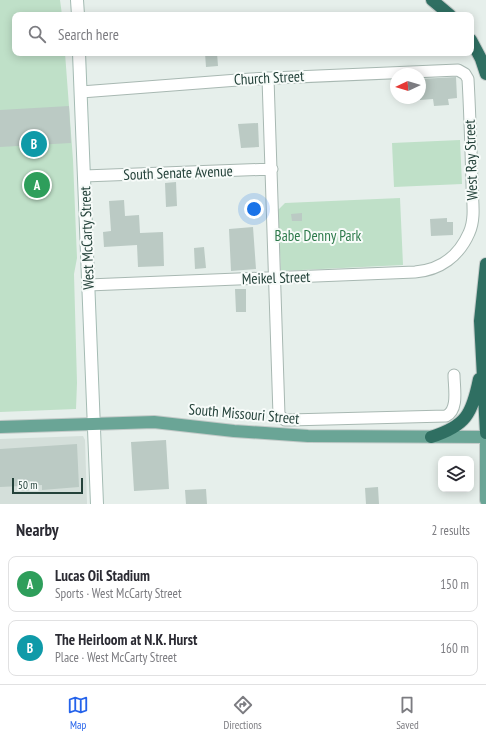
<!DOCTYPE html>
<html lang="en">
<head>
<meta charset="utf-8">
<style>
	:root { --surface:#fff; --page:#f7f7f7; --text:#2b2b33; --muted:#7c7c81; --line:#e1e1e2; --accent:#2563eb }
	body { margin:0; font-family:"PT Sans Narrow",sans-serif; background:var(--page); color:var(--text) }
	.controls { position:absolute; right:12px; bottom:12px; display:grid; overflow:hidden; border-radius:8px; box-shadow:0 2px 10px #0003 }
	.controls button { width:36px; height:36px; display:grid; place-items:center; padding:0; border:0; border-bottom:1px solid var(--line); background:var(--surface); color:var(--text); font:20px sans-serif }
	.compass { position:absolute; left:390px; top:68px; width:36px; height:36px; border-radius:50%; background:var(--surface); box-shadow:0 2px 10px #0003; rotate:266deg }
	.scale { position:absolute; left:12px; bottom:10px; width:71px; box-sizing:border-box; padding-left:4px; border:2px solid #24423a; border-top:0; font-size:11px; line-height:14px; white-space:nowrap; color:#24423a; -webkit-text-stroke:3px #f7fbf9; paint-order:stroke }
	.you { position:absolute; left:254px; top:209px; width:14px; height:14px; margin:-10px; border:3px solid #fff; border-radius:50%; background:#1a73e8; box-shadow:0 0 0 6px #1a73e833 }
	.badge { display:grid; place-items:center; width:26px; height:26px; border-radius:50%; background:var(--accent); color:#fff; font-size:13px; font-weight:700 }
	.pin { position:absolute; translate:-50% -50%; border:2px solid #fff; box-shadow:0 1px 4px #0006 }
	.list { margin:0; padding:0; list-style:none }
	h2 { display:flex; justify-content:space-between; align-items:center; height:52px; margin:0; padding:0 16px; font-size:17px }
	h2 small { font-size:13px; font-weight:400; color:var(--muted) }
	.list li { display:grid; grid-template-columns:26px 1fr auto; gap:12px; align-items:center; box-sizing:border-box; height:56px; margin:0 8px 8px; padding:0 8px; border:1px solid var(--line); border-radius:8px }
	.list b { display:block; font-size:15px; white-space:nowrap }
	.list p { margin:0; font-size:13px; white-space:nowrap; color:var(--muted) }
	.list em { font-size:13px; font-style:normal; color:var(--muted) }
	.icon { flex:none; width:22px; height:22px; fill:none; stroke:currentColor; stroke-width:2; stroke-linecap:round; stroke-linejoin:round }
	.map { position:relative; flex:none; width:486px; height:504px; overflow:hidden }
	.search { position:absolute; background:var(--surface); box-shadow:0 2px 10px #0003; left:12px; right:12px; top:12px; height:44px; display:flex; align-items:center; gap:10px; box-sizing:border-box; padding:0 14px; border-radius:8px; color:var(--muted); font-size:15px }
	.sheet { height:180px; background:var(--surface) }
	nav { display:flex; justify-content:space-around; align-items:center; box-sizing:border-box; height:56px; border-top:1px solid var(--line); background:var(--surface); font-size:11px; color:var(--muted) }
	nav a { display:grid; justify-items:center; gap:2px }
	nav .on { color:var(--accent) }
	.map>svg:first-child { display:block }
	.built { fill:#d4dfda }
	.green { fill:#bfe0c8 }
	.building { fill:#bbcac4 }
	.lines { fill:none; stroke-linecap:round; stroke-linejoin:round }
	.minor-casing { stroke:#a8b8b2; stroke-width:13 }
	.secondary-casing { stroke:#a4bbb3; stroke-width:14 }
	.primary-casing { stroke:#c2cac8; stroke-width:14 }
	.motorway-casing { stroke:#c2cac8; stroke-width:14 }
	.minor { stroke:#fff; stroke-width:11 }
	.secondary { stroke:#fff; stroke-width:12 }
	.primary { stroke:#6aa596; stroke-width:12 }
	.motorway { stroke:#2f6f62; stroke-width:12 }
	.labels { text-anchor:middle; stroke-width:4; stroke-linejoin:round; paint-order:stroke }
	.street-label { font-size:15px; fill:#24423a; stroke:#f7fbf9 }
	.park-label { font-size:15px; fill:#2d7a4b; stroke:#f7fbf9 }
</style>
</head>
<body>
<div class="map">
<svg width="486" height="504" viewBox="0 0 486 504">
	<rect width="100%" height="100%" fill="#e6efeb"/>
	<!-- built -->
	<path class="built" d="M83,436L85,440L87,504H0V439Z"/>
	<!-- green -->
	<path class="green" d="M0,0H60L62,15H15V53H65L73,160L77,258L74,274L77,383L76,409L0,412Z
		M460,140L462,184L394,187L392,143Z
		M400,198L403,265L281,271L278,210L285,203Z"/>
	<!-- building -->
	<path class="building" d="M205,53H217L218,66L206,67Z
		M456,77L457,98L448,99L449,105L434,106L433,99L420,100V79Z
		M69,106L71,143L0,147V110Z
		M258,123L259,147L241,148L238,124Z
		M176,182L177,206L166,207L165,183Z
		M124,200L125,216L139,215L140,233L163,232L164,266L138,267L137,245L104,247L103,232L111,231L109,201Z
		M302,213V221H292L291,214Z
		M447,218V222H453V235L431,236L430,219Z
		M253,227L256,269L231,271L229,229Z
		M204,247L206,268L195,269L194,248Z
		M235,289H246V312H236Z
		M166,440L169,489L134,491L131,442Z
		M77,444L79,487L42,490V485L0,487V449Z
		M378,487L379,504H366L365,488Z
		M206,489L207,504H186L185,490Z"/>
	<g class="lines">
		<!-- minor casing -->
		<g class="minor-casing">
			<path id="minor" d="M268,78L279,415L285,420H289L446,416C459,410 454,387 454,375
				M81,92L251,79L458,70L465,74L468,79C470,114 471,149 472,184C472,199 476,218 469,233C459,256 440,270 415,272L88,285
				M84,176L272,169"/>
		</g>
		<!-- secondary casing -->
		<g class="secondary-casing">
			<path id="secondary" d="M77,0L78,15
				M79,53L97,504"/>
		</g>
		<!-- primary casing -->
		<g class="primary-casing">
			<path id="primary" d="M0,427L154,422L234,431L308,436L486,437
				M486,444V500"/>
		</g>
		<!-- motorway casing -->
		<g class="motorway-casing">
			<path id="motorway" d="M432,0L450,15
				M471,40L481,59L486,74
				M486,264L480,321L486,433
				M431,437C466,426 472,414 479,379"/>
		</g>
		<!-- minor -->
		<use href="#minor" class="minor"/>
		<!-- secondary -->
		<use href="#secondary" class="secondary"/>
		<!-- primary -->
		<use href="#primary" class="primary"/>
		<!-- motorway -->
		<use href="#motorway" class="motorway"/>
	</g>
	<g class="labels">
		<!-- street labels -->
		<g class="street-label">
			<text transform="translate(269 78) rotate(-3)" y="5">Church Street</text>
			<text transform="translate(471 160) rotate(-92)" y="5">West Ray Street</text>
			<text transform="translate(178 173) rotate(-2)" y="5">South Senate Avenue</text>
			<text transform="translate(87 238) rotate(-92)" y="5">West McCarty Street</text>
			<text transform="translate(276 278) rotate(-2)" y="5">Meikel Street</text>
			<text transform="translate(244 414) rotate(5)" y="5">South Missouri Street</text>
		</g>
		<!-- park labels -->
		<g class="park-label">
			<text x="318" y="241">Babe Denny Park</text>
		</g>
	</g>
</svg>
<div class="controls">
<button><svg class="icon" aria-label="layers" viewBox="0 0 24 24"><path d="M12 4l9 5-9 5-9-5zM3 14l9 5 9-5"/></svg></button>
</div>
<svg class="compass" viewBox="-18 -18 36 36"><path d="M0-13l5 13h-10z" fill="#e53935"/><path d="M0 13l5-13h-10z" fill="#7c7c81"/></svg>
<div class="scale">50 m</div>
<div class="you"></div>
<div class="pin badge" style="left:37px;top:185px;background:#2e9e5b">A</div>
<div class="pin badge" style="left:34px;top:144px;background:#0f9aa8">B</div>
<div class="search"><svg class="icon" aria-label="search" viewBox="0 0 24 24"><circle cx="10" cy="10" r="6"/><path d="M15 15l6 6"/></svg>Search here</div>
</div>
<section class="sheet">
<h2>Nearby<small>2 results</small></h2>
<ul class="list">
<li><span class="badge" style="background:#2e9e5b">A</span><div><b>Lucas Oil Stadium</b><p>Sports · West McCarty Street</p></div><em>150 m</em></li>
<li><span class="badge" style="background:#0f9aa8">B</span><div><b>The Heirloom at N.K. Hurst</b><p>Place · West McCarty Street</p></div><em>160 m</em></li>
</ul>
</section>
<nav>
<a class="on"><svg class="icon" aria-label="map" viewBox="0 0 24 24"><path d="M3 6l6-2 6 2 6-2v14l-6 2-6-2-6 2zM9 4v14M15 6v14"/></svg>Map</a>
<a><svg class="icon" aria-label="directions" viewBox="0 0 24 24"><path d="M12 3l9 9-9 9-9-9zM9 14v-3h6M13 9l2 2-2 2"/></svg>Directions</a>
<a><svg class="icon" aria-label="saved" viewBox="0 0 24 24"><path d="M7 4h10v16l-5-4-5 4z"/></svg>Saved</a>
</nav>
</body>
</html>
